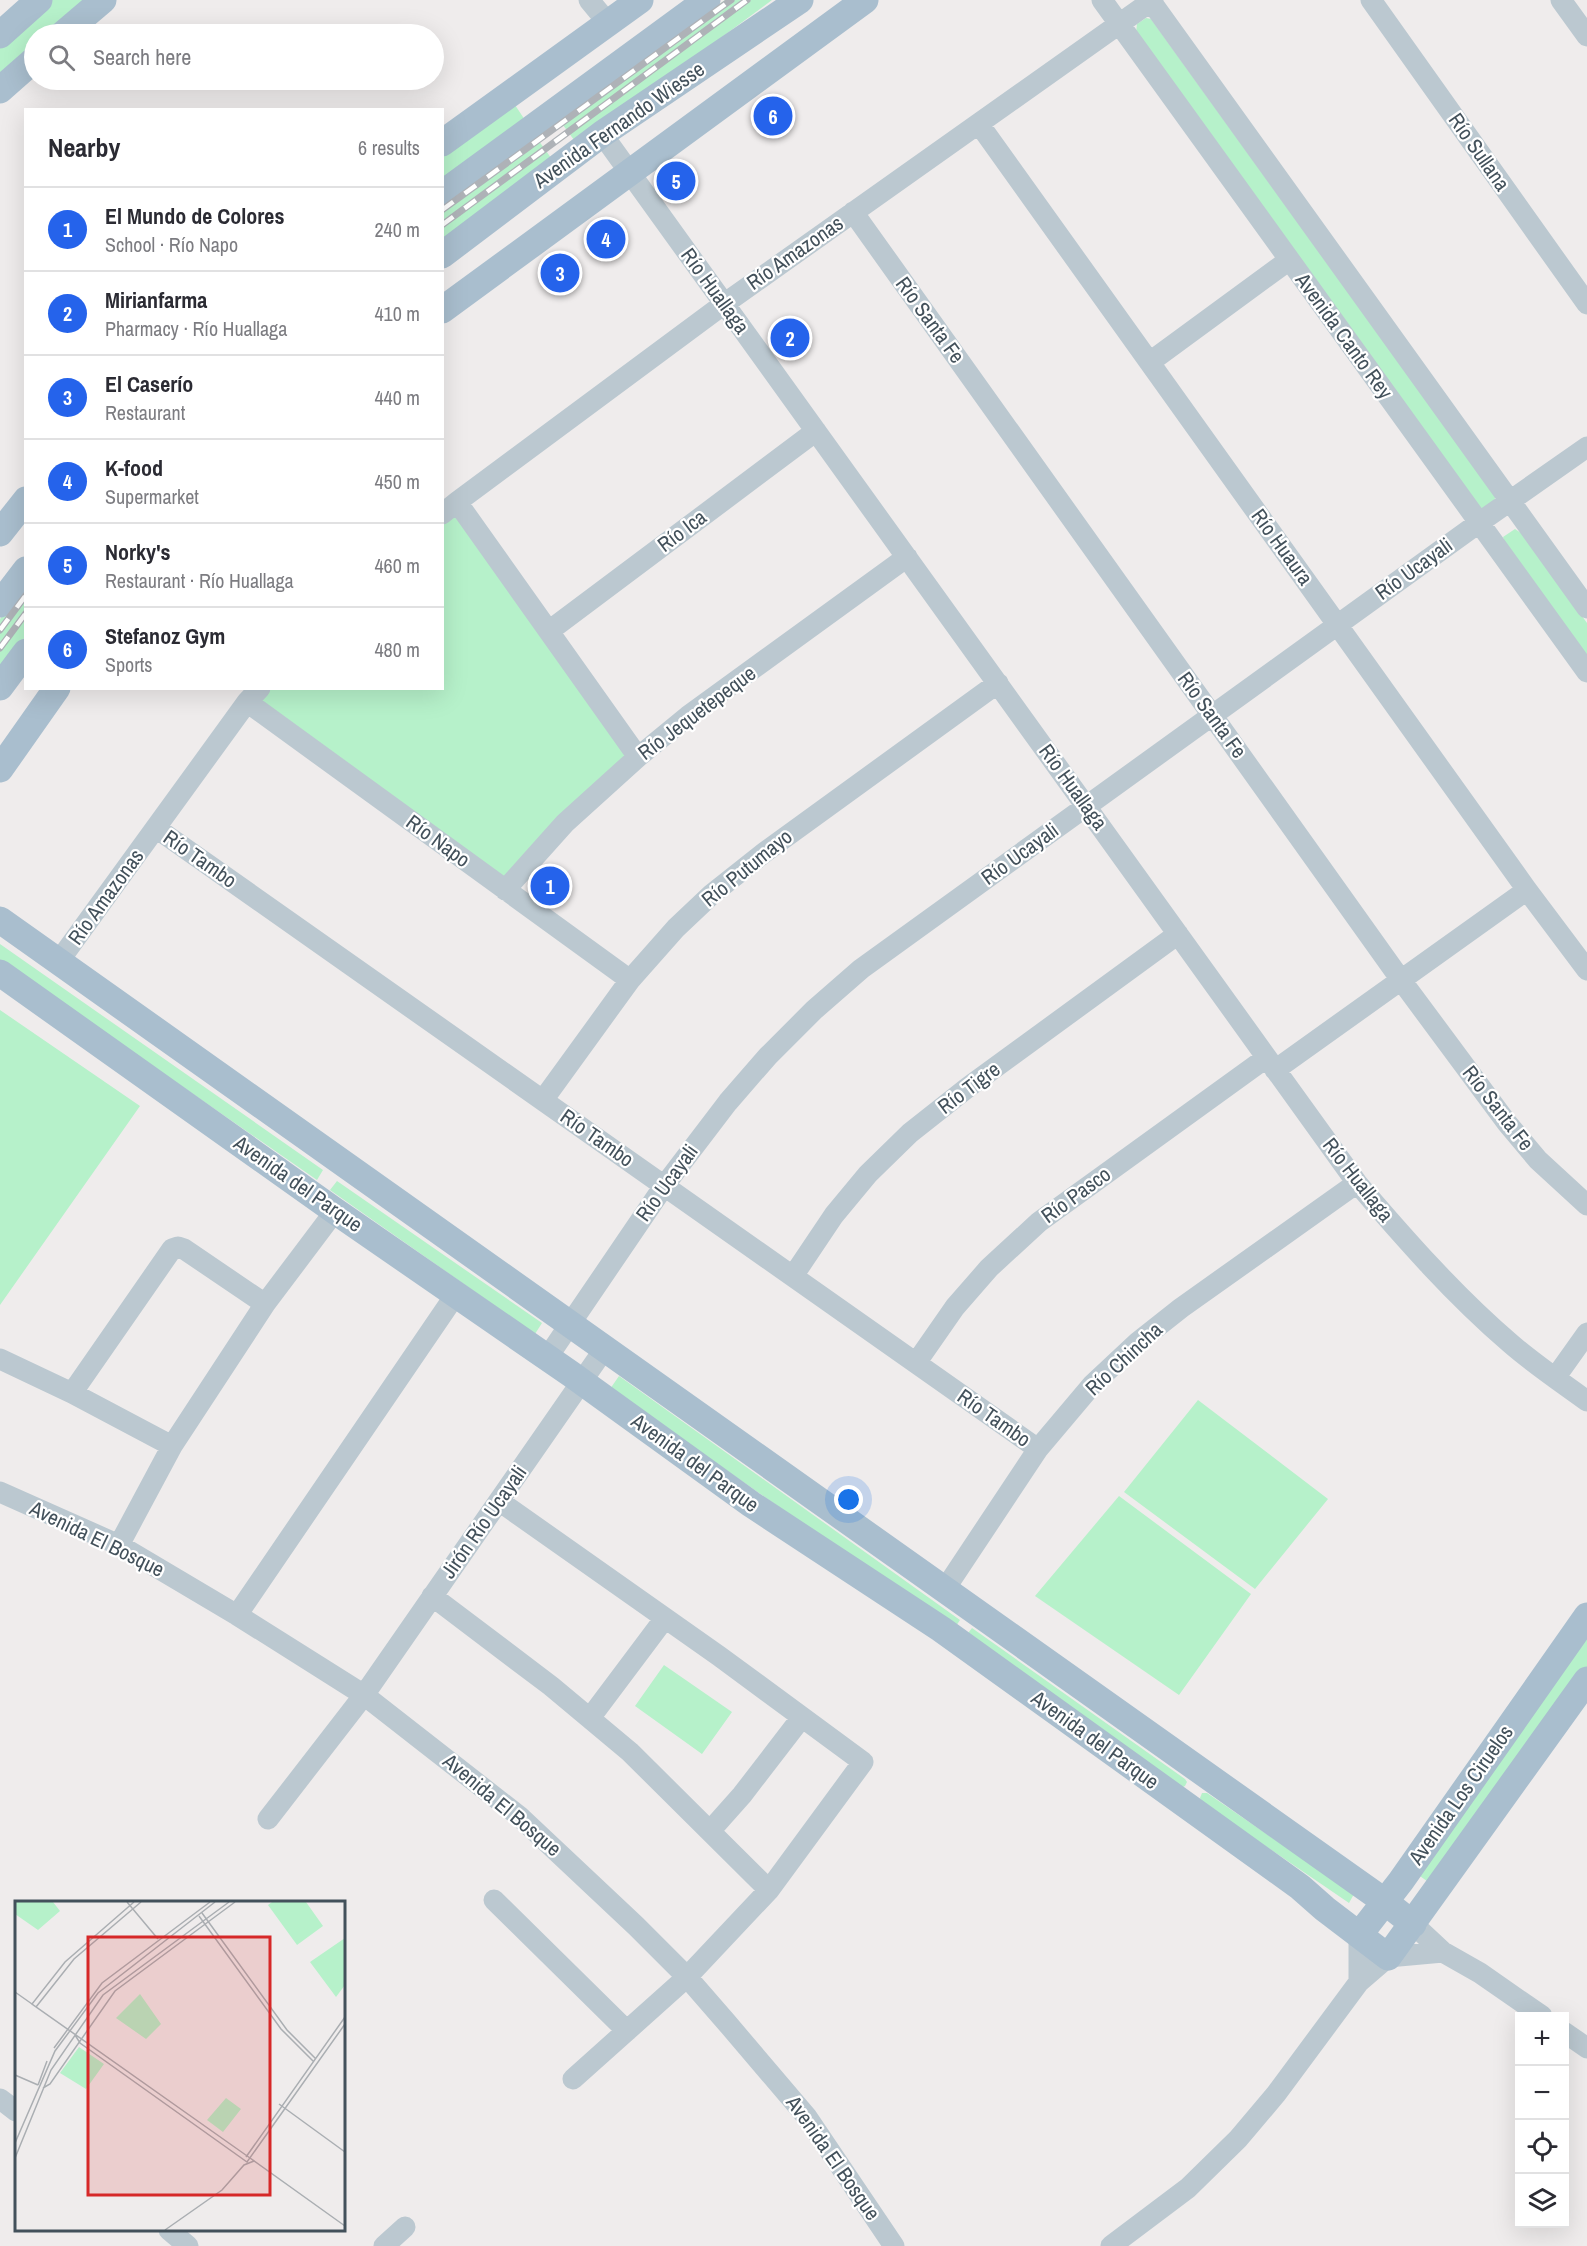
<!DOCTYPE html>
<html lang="en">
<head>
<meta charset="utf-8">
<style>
	:root { --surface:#fff; --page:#f7f7f7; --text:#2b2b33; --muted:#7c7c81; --line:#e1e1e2; --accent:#2563eb }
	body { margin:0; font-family:"Archivo Narrow",sans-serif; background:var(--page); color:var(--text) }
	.controls { position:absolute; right:18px; bottom:18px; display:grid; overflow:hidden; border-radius:0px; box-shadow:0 6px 24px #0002 }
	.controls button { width:54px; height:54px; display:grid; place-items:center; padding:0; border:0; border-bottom:2px solid var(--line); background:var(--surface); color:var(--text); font:30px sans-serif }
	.you { position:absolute; left:849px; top:1500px; width:21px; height:21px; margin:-15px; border:4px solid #fff; border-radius:50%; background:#1a73e8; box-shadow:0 0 0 9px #1a73e833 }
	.badge { display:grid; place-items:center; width:39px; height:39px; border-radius:50%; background:var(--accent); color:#fff; font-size:20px; font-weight:700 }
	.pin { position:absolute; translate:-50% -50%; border:3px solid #fff; box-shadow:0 2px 6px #0006 }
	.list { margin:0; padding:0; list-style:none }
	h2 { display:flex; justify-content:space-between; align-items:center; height:78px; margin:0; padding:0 24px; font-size:26px }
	h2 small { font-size:20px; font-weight:400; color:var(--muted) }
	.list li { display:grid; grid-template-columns:39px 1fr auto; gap:18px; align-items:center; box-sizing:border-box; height:84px; padding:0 24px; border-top:2px solid var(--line) }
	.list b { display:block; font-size:22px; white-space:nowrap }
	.list p { margin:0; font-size:20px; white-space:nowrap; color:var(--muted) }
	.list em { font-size:20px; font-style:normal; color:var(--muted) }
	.icon { flex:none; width:33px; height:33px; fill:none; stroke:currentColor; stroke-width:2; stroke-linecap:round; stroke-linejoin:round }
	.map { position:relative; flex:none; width:1587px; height:2246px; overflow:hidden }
	.search { position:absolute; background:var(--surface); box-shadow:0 6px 24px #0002; left:24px; top:24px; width:420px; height:66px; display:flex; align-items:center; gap:15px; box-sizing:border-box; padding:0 21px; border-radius:33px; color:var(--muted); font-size:22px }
	.panel { position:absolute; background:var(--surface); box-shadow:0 6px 24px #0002; left:24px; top:108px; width:420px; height:582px; border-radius:0px }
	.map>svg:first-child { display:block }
	.green { fill:#b6f1ca }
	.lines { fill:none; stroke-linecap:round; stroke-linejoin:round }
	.minor { stroke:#bbc8d0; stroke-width:21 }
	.major { stroke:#a9bece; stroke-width:27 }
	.rail-casing { stroke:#aeb2b7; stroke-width:7 }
	.rail { stroke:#fff; stroke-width:4.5; stroke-dasharray:14; stroke-linecap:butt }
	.labels { text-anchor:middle; stroke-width:4.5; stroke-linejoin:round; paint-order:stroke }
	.street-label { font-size:21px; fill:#43515b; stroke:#fff }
	.inset-road { fill:none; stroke:#aaaeb2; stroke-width:1.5 }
	.view { fill:#d62828; fill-opacity:0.15; stroke:#d62828; stroke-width:3 }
	.inset-edge { fill:none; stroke:#43515b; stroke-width:3 }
</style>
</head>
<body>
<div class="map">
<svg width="1587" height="2246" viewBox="0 0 1587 2246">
	<rect width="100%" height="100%" fill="#efecec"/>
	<!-- green -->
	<path class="green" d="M46,0H85L44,34H34V43L0,73V39Z
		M725,0H772L577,144L560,121Z
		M1146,18L1151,19L1496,497L1491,504L1481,509L1136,33L1137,24Z
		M513,102L527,123L443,185L442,153Z
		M536,137L554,162L443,246V206Z
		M457,502L638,757L505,890L247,702L260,689L442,688L443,514Z
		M1515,529L1524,535L1587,623V660L1506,546L1503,537Z
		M25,585V637L0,673V619Z
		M0,944L323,1170L317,1180L0,960Z
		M0,1010L140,1106L0,1305Z
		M337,1181L542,1323L535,1334L330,1190Z
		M619,1376L960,1620L954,1629L610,1389Z
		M1198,1400L1328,1499L1255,1589L1124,1492Z
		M1119,1496L1251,1594L1179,1695L1035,1596Z
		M972,1628L1185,1779L1187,1782L1185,1786L1181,1788L965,1637Z
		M1587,1636V1667L1434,1886L1417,1874Z
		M664,1665L732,1712L702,1754L635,1706Z
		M1202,1793H1207L1354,1894L1349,1903L1201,1802L1200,1798Z"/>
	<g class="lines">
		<!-- minor -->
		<path class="minor" d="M589,0L608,23
			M1102,0L1587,672
			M1150,0L1587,608
			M1371,0L1587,304
			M1561,0L1587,36
			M979,124L1527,890L1587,970
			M602,134L1357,1183C1405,1239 1454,1295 1510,1343C1534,1364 1561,1382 1587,1401
			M853,212L1401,980L1507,1123L1538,1160L1587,1205
			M1150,362L1281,266
			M457,502L638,757
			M442,514L457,502L724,304L1153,0
			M549,631L816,431
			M247,702L630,980
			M156,828L1038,1449
			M505,890L565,823L638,757L688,716L907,557
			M59,961L247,702L260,688
			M1275,1070L1527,890
			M543,1100L630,980L676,928L712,894L765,852L998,683
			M793,1276L834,1215L868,1174L910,1133L967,1088L1178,934
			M547,1358L664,1186L728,1102L768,1056L814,1010L861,969L1480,522L1587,447
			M0,1359L72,1393L172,1446
			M916,1363L955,1307L989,1268L1039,1222L1266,1058
			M1555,1378L1587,1333
			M72,1393L172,1249L178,1247L184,1249L265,1304
			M0,1492L119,1545L237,1615L364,1695L519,1816L636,1926L687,1977L727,2023L807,2117L894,2246
			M499,1501L719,1656L863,1762L769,1890L687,1977L573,2079
			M119,1545L172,1446L265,1304L335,1211
			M945,1589L1038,1449L1092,1385L1138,1342L1181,1308L1357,1183
			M432,1596L551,1686L630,1752L769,1890
			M237,1615L456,1294
			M590,1718L665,1618
			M268,1819L364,1695L605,1348
			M710,1831L742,1795L802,1717
			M494,1900L627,2031
			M1413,1924L1443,1952L1480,1973L1542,2016
			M1359,1935V1982
			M1564,2032L1587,2048
			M0,2099L16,2111
			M169,2230L188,2246
			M384,2246L405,2227
			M1111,2246L1188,2188L1238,2139L1276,2094L1359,1982L1388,1957L1443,1952"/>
		<!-- major -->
		<path class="major" d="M63,34L103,0
			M0,35L39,0
			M0,90L34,60
			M442,143L640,0
			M442,194L707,0
			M442,255L602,134L800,0
			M442,310L865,0
			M0,533L26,500
			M0,604L26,570
			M0,687L26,652
			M0,769L57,688
			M0,920L1384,1901L1413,1924
			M0,973L335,1211L571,1374L751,1504L941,1629L1300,1887L1325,1909L1388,1957L1587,1680
			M1359,1935L1401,1881L1587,1616"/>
		<!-- rail casing -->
		<g class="rail-casing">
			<path id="rail" d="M442,210L731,0
				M442,225L747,0
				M0,630L26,595
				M0,648L26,613"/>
		</g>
		<!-- rail -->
		<use href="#rail" class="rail"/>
	</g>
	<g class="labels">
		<!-- street labels -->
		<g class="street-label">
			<text transform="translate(619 125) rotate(-35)" y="7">Avenida Fernando Wiesse</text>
			<text transform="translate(1479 152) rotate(55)" y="7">Río Sullana</text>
			<text transform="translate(795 253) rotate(-35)" y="7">Río Amazonas</text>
			<text transform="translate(715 291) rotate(54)" y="7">Río Huallaga</text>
			<text transform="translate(930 320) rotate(54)" y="7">Río Santa Fe</text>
			<text transform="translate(1344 336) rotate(54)" y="7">Avenida Canto Rey</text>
			<text transform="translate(682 531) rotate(-37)" y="7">Río Ica</text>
			<text transform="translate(1282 547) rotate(54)" y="7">Río Huaura</text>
			<text transform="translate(1414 569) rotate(-36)" y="7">Río Ucayali</text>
			<text transform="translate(697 713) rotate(-37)" y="7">Río Jequetepeque</text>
			<text transform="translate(1212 715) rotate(54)" y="7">Río Santa Fe</text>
			<text transform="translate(1073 787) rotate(54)" y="7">Río Huallaga</text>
			<text transform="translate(438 841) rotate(36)" y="7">Río Napo</text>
			<text transform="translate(1020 854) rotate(-36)" y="7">Río Ucayali</text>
			<text transform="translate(200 859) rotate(35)" y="7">Río Tambo</text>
			<text transform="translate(747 868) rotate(-39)" y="7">Río Putumayo</text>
			<text transform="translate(106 897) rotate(-54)" y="7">Río Amazonas</text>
			<text transform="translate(969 1088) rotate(-37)" y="7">Río Tigre</text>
			<text transform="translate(1498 1108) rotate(52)" y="7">Río Santa Fe</text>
			<text transform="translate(597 1138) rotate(35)" y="7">Río Tambo</text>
			<text transform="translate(1358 1180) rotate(52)" y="7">Río Huallaga</text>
			<text transform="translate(667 1183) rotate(-54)" y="7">Río Ucayali</text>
			<text transform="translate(298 1184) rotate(35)" y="7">Avenida del Parque</text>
			<text transform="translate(1076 1195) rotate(-36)" y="7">Río Pasco</text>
			<text transform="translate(1124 1359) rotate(-43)" y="7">Río Chincha</text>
			<text transform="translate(994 1418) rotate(35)" y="7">Río Tambo</text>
			<text transform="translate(695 1463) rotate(36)" y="7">Avenida del Parque</text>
			<text transform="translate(484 1522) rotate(-55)" y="7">Jirón Río Ucayali</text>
			<text transform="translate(97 1539) rotate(26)" y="7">Avenida El Bosque</text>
			<text transform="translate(1095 1740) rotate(36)" y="7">Avenida del Parque</text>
			<text transform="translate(1461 1795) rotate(-55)" y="7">Avenida Los Ciruelos</text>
			<text transform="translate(502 1805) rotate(40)" y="7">Avenida El Bosque</text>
			<text transform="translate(833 2158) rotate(55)" y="7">Avenida El Bosque</text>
		</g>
	</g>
	<!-- overview -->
	<g transform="translate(15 1901)">
		<rect width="330" height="330" fill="#efecec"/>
		<path d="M0,1H38L45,10L23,29L0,13ZM257,1H291L308,25L282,44L253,4ZM330,37V84L321,96L295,61ZM125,93L146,123L131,138L101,117ZM64,146L89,163L71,188L45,172ZM211,197L226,208L208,231L192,219Z" fill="#b6f1ca"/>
		<path class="inset-road" d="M112,1L143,38M119,1L50,61L17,103L235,257M187,12L272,129L301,158M184,15L266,128L298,160M0,91L17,103M21,106L59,58L126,1M60,134L65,142L232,261L330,123M39,147L87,82L195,1M0,174L23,184M23,184L32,160M28,187L35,183L100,90L220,1M264,203L330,251M0,242L40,150L83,92L200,1M231,256L330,116M0,257L36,169L88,94L214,1M235,257L330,325M150,329L207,289L229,264L239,260"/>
		<path class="view" d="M73,36H255V294H73Z"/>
		<rect width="330" height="330" class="inset-edge"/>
	</g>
</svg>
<div class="controls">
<button>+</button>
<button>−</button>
<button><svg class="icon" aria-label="locate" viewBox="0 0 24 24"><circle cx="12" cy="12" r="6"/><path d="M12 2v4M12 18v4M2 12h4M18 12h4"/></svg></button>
<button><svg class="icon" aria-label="layers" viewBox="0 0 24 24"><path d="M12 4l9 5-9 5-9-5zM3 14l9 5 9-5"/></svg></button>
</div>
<div class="you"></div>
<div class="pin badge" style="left:550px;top:886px">1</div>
<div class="pin badge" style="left:790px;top:338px">2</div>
<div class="pin badge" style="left:560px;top:273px">3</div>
<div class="pin badge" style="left:606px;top:239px">4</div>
<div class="pin badge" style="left:676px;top:181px">5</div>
<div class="pin badge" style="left:773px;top:116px">6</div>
<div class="search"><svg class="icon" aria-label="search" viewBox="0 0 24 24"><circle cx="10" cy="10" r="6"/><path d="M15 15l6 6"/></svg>Search here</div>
<section class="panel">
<h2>Nearby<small>6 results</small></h2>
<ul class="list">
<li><span class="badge">1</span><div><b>El Mundo de Colores</b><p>School · Río Napo</p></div><em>240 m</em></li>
<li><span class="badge">2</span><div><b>Mirianfarma</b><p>Pharmacy · Río Huallaga</p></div><em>410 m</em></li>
<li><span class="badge">3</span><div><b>El Caserío</b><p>Restaurant</p></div><em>440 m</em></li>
<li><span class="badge">4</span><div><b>K-food</b><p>Supermarket</p></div><em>450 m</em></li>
<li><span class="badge">5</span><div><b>Norky's</b><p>Restaurant · Río Huallaga</p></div><em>460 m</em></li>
<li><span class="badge">6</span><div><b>Stefanoz Gym</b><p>Sports</p></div><em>480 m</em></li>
</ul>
</section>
</div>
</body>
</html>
